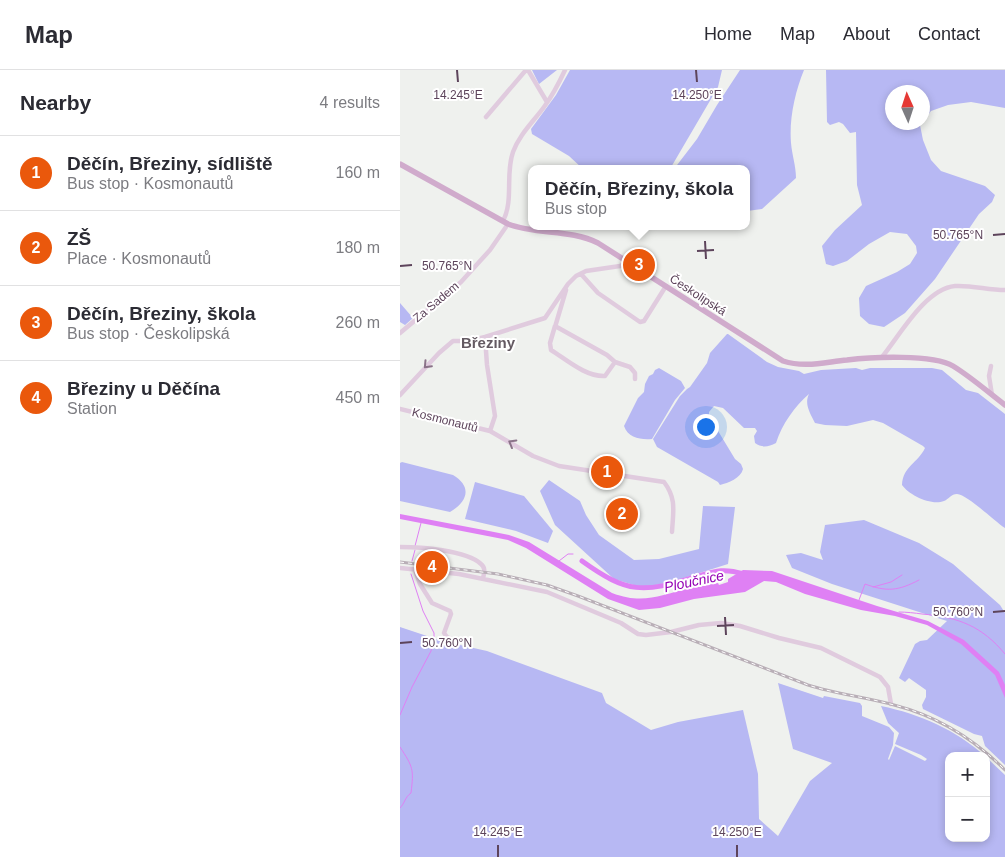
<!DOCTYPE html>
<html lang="en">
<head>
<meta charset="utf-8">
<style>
	:root { --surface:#fff; --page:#f7f7f7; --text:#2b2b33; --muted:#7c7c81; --line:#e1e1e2; --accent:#ea580c }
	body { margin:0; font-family:Arial,sans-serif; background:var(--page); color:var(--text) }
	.controls { position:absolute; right:15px; bottom:15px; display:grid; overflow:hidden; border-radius:10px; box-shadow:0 2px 8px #0003 }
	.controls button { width:45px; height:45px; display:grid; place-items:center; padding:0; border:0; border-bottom:1px solid var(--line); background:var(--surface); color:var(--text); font:25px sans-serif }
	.compass { position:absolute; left:485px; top:15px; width:45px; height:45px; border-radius:50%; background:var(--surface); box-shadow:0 2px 8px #0003; rotate:357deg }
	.you { position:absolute; left:305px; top:356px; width:18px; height:18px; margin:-12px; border:4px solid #fff; border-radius:50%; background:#1a73e8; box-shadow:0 0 0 8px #1a73e833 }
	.badge { display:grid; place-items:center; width:32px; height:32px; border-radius:50%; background:var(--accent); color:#fff; font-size:16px; font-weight:700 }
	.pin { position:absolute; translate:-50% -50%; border:2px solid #fff; box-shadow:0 1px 5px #0006 }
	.popup { position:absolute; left:128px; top:95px; width:222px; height:65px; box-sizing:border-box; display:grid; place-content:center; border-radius:10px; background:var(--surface); filter:drop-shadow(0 1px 4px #0005); font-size:16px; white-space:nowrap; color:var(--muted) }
	.popup b { font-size:19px; color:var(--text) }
	.popup::after { content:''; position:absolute; left:50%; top:100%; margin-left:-10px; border:10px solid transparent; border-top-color:var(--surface) }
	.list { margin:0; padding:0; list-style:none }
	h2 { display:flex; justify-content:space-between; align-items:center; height:65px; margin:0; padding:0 20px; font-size:21px }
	h2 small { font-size:16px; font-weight:400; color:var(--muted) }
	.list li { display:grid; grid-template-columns:32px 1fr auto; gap:15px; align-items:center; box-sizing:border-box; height:75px; padding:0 20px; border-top:1px solid var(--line) }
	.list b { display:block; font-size:19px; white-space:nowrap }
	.list p { margin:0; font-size:16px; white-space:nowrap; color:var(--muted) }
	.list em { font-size:16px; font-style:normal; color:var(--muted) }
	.map { position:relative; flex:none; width:605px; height:787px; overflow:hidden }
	header { display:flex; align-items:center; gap:30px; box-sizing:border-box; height:70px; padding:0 25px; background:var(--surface); border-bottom:1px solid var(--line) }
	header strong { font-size:24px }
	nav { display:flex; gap:28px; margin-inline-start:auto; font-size:18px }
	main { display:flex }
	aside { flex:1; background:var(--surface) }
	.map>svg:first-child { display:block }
	.green { fill:#b7b8f3 }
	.water { fill:#df80f4 }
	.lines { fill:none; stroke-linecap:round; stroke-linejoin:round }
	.stream { stroke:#df80f4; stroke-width:1 }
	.canal { stroke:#df80f4; stroke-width:5 }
	.minor { stroke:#e0cbde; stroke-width:4.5 }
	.major { stroke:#d0abcc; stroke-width:5.5 }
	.rail-casing { stroke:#b9afb7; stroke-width:3 }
	.rail { stroke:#fff; stroke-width:1; stroke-dasharray:4; stroke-linecap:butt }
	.oneway { stroke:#8b7389 }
	.ticks { fill:none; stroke:#5d445b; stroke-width:2 }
	.labels { text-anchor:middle; stroke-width:4; stroke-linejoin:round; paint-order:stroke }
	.street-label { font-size:12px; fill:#5d445b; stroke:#fff }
	.water-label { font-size:14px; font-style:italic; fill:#9400b4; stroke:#fff }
	.quarter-label { font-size:15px; font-weight:bold; fill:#645a62; stroke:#fff }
	.ticks-label { font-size:12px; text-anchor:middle; fill:#5d445b; stroke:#fff; stroke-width:4; stroke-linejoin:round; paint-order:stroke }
</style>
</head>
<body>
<header>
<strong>Map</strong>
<nav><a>Home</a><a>Map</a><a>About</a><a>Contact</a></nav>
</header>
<main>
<aside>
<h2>Nearby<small>4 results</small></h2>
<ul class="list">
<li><span class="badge">1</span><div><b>Děčín, Březiny, sídliště</b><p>Bus stop · Kosmonautů</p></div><em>160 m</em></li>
<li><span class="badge">2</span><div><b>ZŠ</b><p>Place · Kosmonautů</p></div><em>180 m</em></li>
<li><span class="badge">3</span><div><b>Děčín, Březiny, škola</b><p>Bus stop · Českolipská</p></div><em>260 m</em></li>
<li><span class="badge">4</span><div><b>Březiny u Děčína</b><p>Station</p></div><em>450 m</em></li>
</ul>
</aside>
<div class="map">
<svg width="605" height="787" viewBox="0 0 605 787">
	<rect width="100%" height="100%" fill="#eff1ee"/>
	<!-- green -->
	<path class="green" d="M132,0H157L139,14Z
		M170,0H322L318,17L270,99H183L169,86L132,64L131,59L156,25Z
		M340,0H404C395,22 389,49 391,73C392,85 396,96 396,108L362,139L347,141L346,99H274L297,69L317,35Z
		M426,0H605V38L571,32L548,35L531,41L523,52L522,22H492V52L522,53L520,55L523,70L531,90L541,101L585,116L595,125L592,132L579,144L535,209L505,243L484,257L469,254L460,246L459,228L466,216L497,202L510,194L517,183L516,176L507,164L490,162L469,174L447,191L433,196L426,194L422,176L435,160L462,135L457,115L456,62L450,63L443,54L439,52L430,55L427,52Z
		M0,233L13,248L5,255L0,252Z
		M327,264H328L367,292L378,297L399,301L404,304L421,300L456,298L462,300L470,298H532L542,300L566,320L578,323L605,344V458C594,451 568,425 557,424C551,424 549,429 544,431C531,436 509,425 502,415C503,396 518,393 525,378L523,376L483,353L473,350L447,356L425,355L415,353C410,343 404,334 409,324C395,336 382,354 376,373C368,377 362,378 355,373L354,366L357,361L355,358H344L323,338L314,336L309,342V346L335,389L341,394L343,399C341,408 328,413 320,415L318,412L257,377L253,369L280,326L287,319L290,317L307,293L310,283Z
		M259,298L281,311L285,318L275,330L252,369C241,370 228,368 224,356L238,328L244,322L245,314L249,306L253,304L255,300Z
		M2,392L53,405C73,417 67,432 50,442L0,431V393Z
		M149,410L180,431L186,445L199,465L234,490L259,489L299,479L303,436L335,437L328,494L271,512L251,516H237L214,509L155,455L140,421Z
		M75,412L124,426L153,461L148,473L116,461L65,449Z
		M464,450L519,473L553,494L600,535L605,543V695L585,676L582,666L574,664L523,639L522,635L526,627V620L509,608L505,612L499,608L515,574L520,571L527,570L547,551L432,514L392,498L386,485L401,483L423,490L420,482L425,455Z
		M0,557L42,571L87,581L202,623L206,633L251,660L278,652L343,640L358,704L359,749L378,766L410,711L432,693L393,679L378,613L423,628L424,626L460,633L462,636V646L489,657L494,663L493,675L488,689L489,690L495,676L525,691L527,689L521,685L495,674L499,663L488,653L481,636C520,644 556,660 585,686H549V768H586V687L605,705V787H0Z"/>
	<!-- water -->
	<path class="water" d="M0,444L89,461L109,465L129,472L212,523C244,535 259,525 291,518C300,516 309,515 318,513L319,515L328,512V509L343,500L372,501L477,536L528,551L564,570L599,602L605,615V628L595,605L561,574L527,555L495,546L461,540L405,524L376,512L364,511L345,522L294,529L260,538L239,540L208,529L126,478L108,470L0,449Z"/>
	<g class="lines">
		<!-- stream -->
		<path class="stream" d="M15,476L21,453
			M12,491L15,480
			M159,491L168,484H173
			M473,517L491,512L502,505
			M459,530L465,514C487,522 498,521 519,510
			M499,542C506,542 515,543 522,544C558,547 582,556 605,584
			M0,645L12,617L31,581L34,569V563L23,541L11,504
			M0,677C13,697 14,699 11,723C5,727 5,733 0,738"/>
		<!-- canal -->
		<path class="canal" d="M182,491C228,524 243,523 295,507C316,501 323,498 344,504"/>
		<!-- minor -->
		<path class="minor" d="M128,0L147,32
			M86,47L126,0
			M103,151C114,130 105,104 113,82C119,65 133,52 144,37C152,26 159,13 165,0
			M181,204L198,223L240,252L244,251L266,216
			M155,256L207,285L215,292L205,306C186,307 167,290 151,280L150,273Z
			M155,257L166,220
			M0,263L61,212L90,180L108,154
			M85,267L87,295L95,346L90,361
			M482,287C500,265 525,219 555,216C572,215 588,220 605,220
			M215,292L230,297L235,303V309
			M591,296L589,306L592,325
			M0,325L39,283L53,271H68L85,267L145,248L168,214L176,206L186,201L220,196L228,192
			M0,339L90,361L133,386L159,396L264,412C277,429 273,442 272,462
			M0,477C20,477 66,480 81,494C86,498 84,503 83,509
			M0,498L59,504L147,522L221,553L238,564L246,565L271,562L299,555L321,553L340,556L379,568L421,578L480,607L488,617L491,634
			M15,500L20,514L32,533L50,541L51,544L44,563L47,567L57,572"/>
		<!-- major -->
		<path class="major" d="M0,94L108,154C137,165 170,159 198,173L383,291C405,298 425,292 447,290C471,287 533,284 553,296C571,307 588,322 605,335"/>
		<!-- rail casing -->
		<g class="rail-casing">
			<path id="rail" d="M0,492L98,504L147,515L178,526L408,615C436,624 465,627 494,635C537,646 573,668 605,700"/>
		</g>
		<!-- rail -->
		<use href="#rail" class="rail"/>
	</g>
	<!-- one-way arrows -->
	<defs><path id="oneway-chevron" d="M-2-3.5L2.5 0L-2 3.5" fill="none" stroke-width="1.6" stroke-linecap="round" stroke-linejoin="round" transform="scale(1.25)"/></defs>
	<g class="oneway">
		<use href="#oneway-chevron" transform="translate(27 295) rotate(133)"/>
		<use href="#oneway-chevron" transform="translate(112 373) rotate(-150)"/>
	</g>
	<!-- ticks -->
	<path class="ticks" d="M57,0L58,12M296,0L297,12M593,165L605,164M305,171L306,189M297,181L314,180M0,196L12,195M593,542L605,541M325,547L326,565M317,556L334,555M0,573L12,572M98,775V787M337,775V787"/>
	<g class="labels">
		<!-- street labels -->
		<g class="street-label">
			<text transform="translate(298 225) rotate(33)" y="4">Českolipská</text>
			<text transform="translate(36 232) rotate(-40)" y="4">Za Sadem</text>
			<text transform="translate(45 350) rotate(14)" y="4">Kosmonautů</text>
		</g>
		<!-- water labels -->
		<g class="water-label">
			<text transform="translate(294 511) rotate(-12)" y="5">Ploučnice</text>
		</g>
		<!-- quarter labels -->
		<g class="quarter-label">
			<text x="88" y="278">Březiny</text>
		</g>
	</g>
	<g class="ticks-label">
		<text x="58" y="29">14.245°E</text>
		<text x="297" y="29">14.250°E</text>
		<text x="558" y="169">50.765°N</text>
		<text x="47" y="200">50.765°N</text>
		<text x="558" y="546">50.760°N</text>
		<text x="47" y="577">50.760°N</text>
		<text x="98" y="766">14.245°E</text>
		<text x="337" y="766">14.250°E</text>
	</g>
</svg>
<div class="controls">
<button>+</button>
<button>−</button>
</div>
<svg class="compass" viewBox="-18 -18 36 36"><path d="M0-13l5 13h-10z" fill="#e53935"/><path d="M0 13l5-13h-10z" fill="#7c7c81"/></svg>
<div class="you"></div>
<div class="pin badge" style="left:207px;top:402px">1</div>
<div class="pin badge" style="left:222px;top:444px">2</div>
<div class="pin badge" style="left:239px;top:195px">3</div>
<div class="popup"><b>Děčín, Březiny, škola</b>Bus stop</div>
<div class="pin badge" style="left:32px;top:497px">4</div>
</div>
</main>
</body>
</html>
